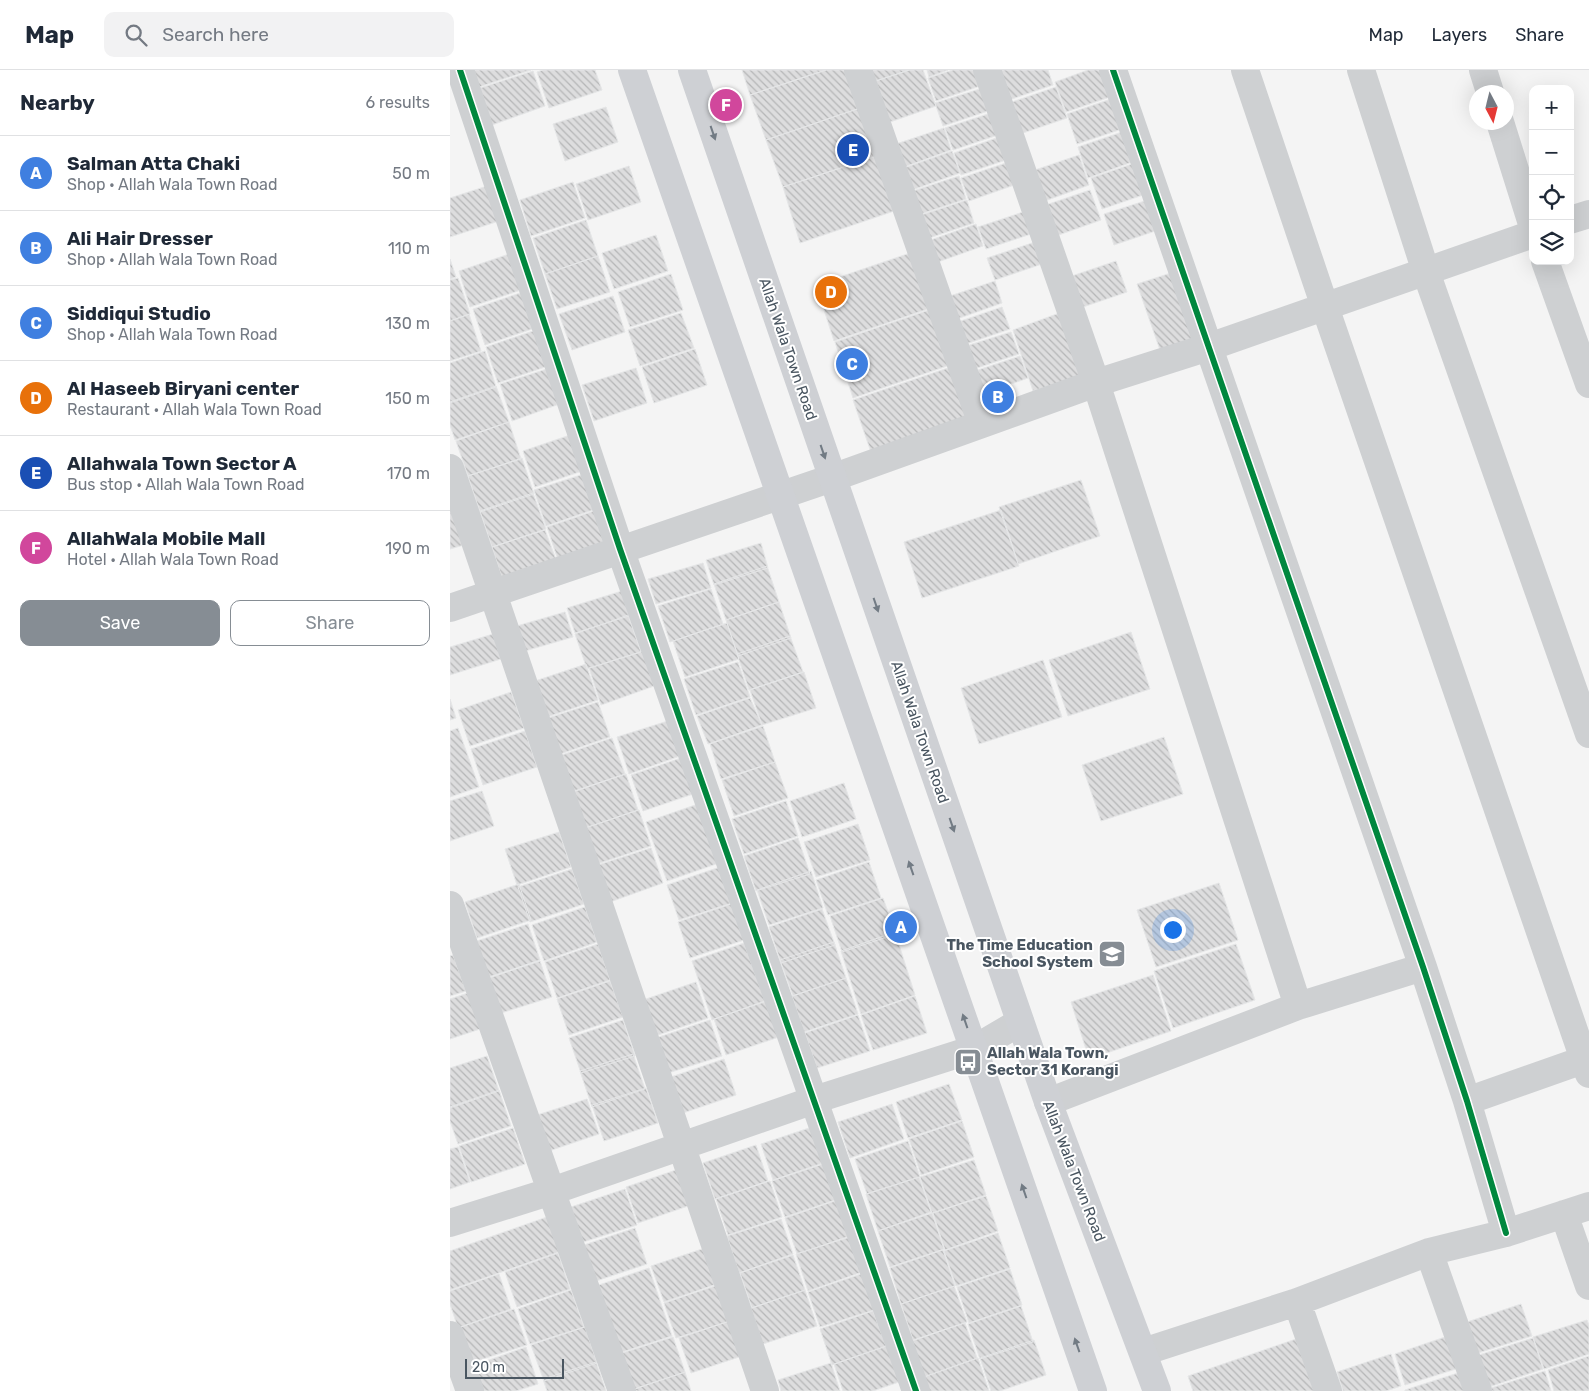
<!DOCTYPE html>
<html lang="en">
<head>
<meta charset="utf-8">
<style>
	:root { --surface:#fff; --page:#f2f2f3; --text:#1f2937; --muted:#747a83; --line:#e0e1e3; --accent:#868d94 }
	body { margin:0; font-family:Rubik,sans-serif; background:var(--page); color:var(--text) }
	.controls { position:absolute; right:15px; top:15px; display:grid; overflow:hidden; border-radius:10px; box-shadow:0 5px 20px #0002 }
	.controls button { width:45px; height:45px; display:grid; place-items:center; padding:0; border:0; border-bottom:1px solid var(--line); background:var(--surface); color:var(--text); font:25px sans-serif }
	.compass { position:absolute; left:1019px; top:15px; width:45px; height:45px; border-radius:50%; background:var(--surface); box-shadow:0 5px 20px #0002; rotate:173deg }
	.scale { position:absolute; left:15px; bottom:12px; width:99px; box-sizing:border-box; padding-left:5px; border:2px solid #4a5661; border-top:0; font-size:14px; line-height:18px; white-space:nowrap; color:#4a5661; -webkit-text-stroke:4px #fff; paint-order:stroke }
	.you { position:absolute; left:722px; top:859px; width:18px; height:18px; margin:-12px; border:4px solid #fff; border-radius:50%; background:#1a73e8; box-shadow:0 0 0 8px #1a73e833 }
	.badge { display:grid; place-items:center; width:32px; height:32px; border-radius:50%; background:var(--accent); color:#fff; font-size:16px; font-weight:700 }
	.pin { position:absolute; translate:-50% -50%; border:2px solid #fff; box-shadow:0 1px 5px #0006 }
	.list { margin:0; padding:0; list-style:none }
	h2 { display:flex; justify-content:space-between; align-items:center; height:65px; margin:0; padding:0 20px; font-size:21px }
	h2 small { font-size:16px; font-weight:400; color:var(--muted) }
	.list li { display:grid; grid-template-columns:32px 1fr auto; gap:15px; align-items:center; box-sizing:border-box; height:75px; padding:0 20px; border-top:1px solid var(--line) }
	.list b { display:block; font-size:19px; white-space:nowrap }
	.list p { margin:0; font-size:16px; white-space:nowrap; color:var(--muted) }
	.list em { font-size:16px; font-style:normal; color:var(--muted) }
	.actions { display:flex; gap:10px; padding:15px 20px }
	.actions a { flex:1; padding:11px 0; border:1px solid var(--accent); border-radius:10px; text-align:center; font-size:18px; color:var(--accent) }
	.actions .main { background:var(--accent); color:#fff }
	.icon { flex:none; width:28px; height:28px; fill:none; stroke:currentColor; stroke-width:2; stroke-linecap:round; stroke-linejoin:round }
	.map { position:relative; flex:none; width:1139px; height:1321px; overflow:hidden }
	header { display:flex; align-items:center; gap:30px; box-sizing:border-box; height:70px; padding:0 25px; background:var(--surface); border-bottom:1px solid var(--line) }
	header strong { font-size:24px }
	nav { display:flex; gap:28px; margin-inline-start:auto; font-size:18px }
	.search { width:350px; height:45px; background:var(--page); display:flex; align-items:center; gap:12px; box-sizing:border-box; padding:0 18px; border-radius:10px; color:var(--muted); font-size:19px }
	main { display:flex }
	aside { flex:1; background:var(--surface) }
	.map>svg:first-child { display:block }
	.building { fill:url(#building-back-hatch); stroke:#e5e6e7 }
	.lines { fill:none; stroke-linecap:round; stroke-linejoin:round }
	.minor { stroke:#ced0d2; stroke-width:28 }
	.secondary { stroke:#ced0d4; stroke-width:28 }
	.cycleway-casing { stroke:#fff; stroke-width:9 }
	.cycleway { stroke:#00873e; stroke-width:6 }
	.oneway { fill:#727b84 }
	.labels { text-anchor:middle; stroke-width:4; stroke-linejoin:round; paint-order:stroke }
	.street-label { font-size:15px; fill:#4a5661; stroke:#fff }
	.poi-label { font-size:15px; font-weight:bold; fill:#4a5661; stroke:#fff; text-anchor:end }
</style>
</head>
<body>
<header>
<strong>Map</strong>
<div class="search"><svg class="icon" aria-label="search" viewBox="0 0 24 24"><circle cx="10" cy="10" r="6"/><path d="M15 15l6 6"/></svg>Search here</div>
<nav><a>Map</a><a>Layers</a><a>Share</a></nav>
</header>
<main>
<aside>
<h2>Nearby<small>6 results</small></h2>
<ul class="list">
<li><span class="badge" style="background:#3f7fe0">A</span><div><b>Salman Atta Chaki</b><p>Shop · Allah Wala Town Road</p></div><em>50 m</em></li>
<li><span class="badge" style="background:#3f7fe0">B</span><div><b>Ali Hair Dresser</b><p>Shop · Allah Wala Town Road</p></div><em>110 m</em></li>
<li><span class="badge" style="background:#3f7fe0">C</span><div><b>Siddiqui Studio</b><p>Shop · Allah Wala Town Road</p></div><em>130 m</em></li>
<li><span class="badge" style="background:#e8710a">D</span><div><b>Al Haseeb Biryani center</b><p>Restaurant · Allah Wala Town Road</p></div><em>150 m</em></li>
<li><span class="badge" style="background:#1a4fb4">E</span><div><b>Allahwala Town Sector A</b><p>Bus stop · Allah Wala Town Road</p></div><em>170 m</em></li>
<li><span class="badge" style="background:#d1479c">F</span><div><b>AllahWala Mobile Mall</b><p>Hotel · Allah Wala Town Road</p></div><em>190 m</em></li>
</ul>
<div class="actions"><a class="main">Save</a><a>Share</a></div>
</aside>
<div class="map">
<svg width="1139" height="1321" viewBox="0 0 1139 1321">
	<defs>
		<pattern id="building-back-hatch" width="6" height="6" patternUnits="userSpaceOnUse" patternTransform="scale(1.25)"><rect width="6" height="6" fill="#ddddde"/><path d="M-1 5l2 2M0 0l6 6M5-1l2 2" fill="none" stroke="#b5b6b7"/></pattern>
	</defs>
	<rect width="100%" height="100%" fill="#f4f4f4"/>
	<!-- building -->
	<path class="building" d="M24,0H81L29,17Z
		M93,0H145L152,20L99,38L87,2Z
		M292,0H376L300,25Z
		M376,0H402L413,37L316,70L300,25Z
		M420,0H459L426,11Z
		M459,0H473L486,36L440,52L426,11Z
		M477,0H498L479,7Z
		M503,0H528L533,15L486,31L478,8Z
		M545,0H598L603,15L556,31Z
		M638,0H654L663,26L616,42L605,12Z
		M83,1L95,36L42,55L30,18Z
		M606,17L617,48L570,64L559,33Z
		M533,18L541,40L493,56L485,33Z
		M664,28L675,58L627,74L617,44Z
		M156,37L168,72L115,91L103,54Z
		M413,37L430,85L333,117L316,70Z
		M544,42L551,64L503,80L495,58Z
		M494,58L501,80L454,97L446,74Z
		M675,61L685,91L638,108L628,77Z
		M552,66L559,89L511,105L504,83Z
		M502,81L510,103L462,120L454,98Z
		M430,85L447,140L350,173L333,117Z
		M629,85L639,115L592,132L582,101Z
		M559,92L567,114L519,131L511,108Z
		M688,92L699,123L652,139L641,108Z
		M179,96L191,132L138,150L126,114Z
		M509,106L516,129L468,145L460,122Z
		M123,112L135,148L81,166L70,130Z
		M37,116L49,151L0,167V128Z
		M640,120L651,150L603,167L593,136Z
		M701,129L711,159L664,175L654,144Z
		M517,130L524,153L476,169L468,146Z
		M576,141L584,163L536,179L528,157Z
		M136,150L148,186L95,204L83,168Z
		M526,154L533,176L485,193L478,171Z
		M206,165L218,201L164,219L152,183Z
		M585,172L592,194L545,210L537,188Z
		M463,182L481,238L384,271L366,215Z
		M62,183L74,219L20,237L9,201Z
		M148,186L160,222L107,239L95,204Z
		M0,189L6,207L0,209Z
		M666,191L677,222L630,238L619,207Z
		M727,201L750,266L710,280L687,214Z
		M221,204L233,240L180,257L168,222Z
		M8,208L20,244L0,251V210Z
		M545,211L552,233L504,250L497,227Z
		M76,221L88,257L35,275L23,239Z
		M163,226L175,262L122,280L109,244Z
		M552,237L560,259L513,275L505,253Z
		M482,239L500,295L403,328L385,272Z
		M612,242L633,305L583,321L563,260Z
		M231,243L244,278L190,296L178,260Z
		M19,244L31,281L0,291V251Z
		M89,259L101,295L48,313L36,277Z
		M561,262L569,284L521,300L513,277Z
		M245,279L257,315L204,333L192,297Z
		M35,281L46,317L0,333V293Z
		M570,286L578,308L530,325L522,302Z
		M103,297L115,332L62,351L50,314Z
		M501,297L519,352L422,385L403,330Z
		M186,298L197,333L144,351L132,315Z
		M46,316L59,352L5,370L0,355V332Z
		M59,352L71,389L18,406L6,371Z
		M126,363L138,399L85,417L73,381Z
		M72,388L84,424L30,442L18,406Z
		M137,403L149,438L96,456L84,420Z
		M631,410L650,466L568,494L549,437Z
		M83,423L96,459L42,477L30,441Z
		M150,439L162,475L109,493L97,457Z
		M0,440L14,475L0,479Z
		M551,440L569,496L472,528L454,472Z
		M95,460L108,495L54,514L42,477Z
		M311,473L318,498L264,515L256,490Z
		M253,493L261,518L206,534L198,509Z
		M317,496L329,532L276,550L264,514Z
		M261,519L273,554L220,572L208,536Z
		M172,521L179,546L125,563L117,538Z
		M329,532L341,568L288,586L276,550Z
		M115,542L123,567L68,583L60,558Z
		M178,545L191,582L137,599L125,564Z
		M277,553L289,589L235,607L223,571Z
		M681,562L700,619L618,646L599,590Z
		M43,564L51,589L0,605V577Z
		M340,566L353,602L299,620L287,584Z
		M193,581L204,616L151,635L139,598Z
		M593,590L612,647L529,674L511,618Z
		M288,592L300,627L246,645L234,609Z
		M136,594L148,630L94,648L82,612Z
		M354,602L366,638L312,655L300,620Z
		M61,622L74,658L20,676L8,640Z
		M300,628L312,655L258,674L247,646Z
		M0,629L6,648L0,650Z
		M148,632L160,667L107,685L95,649Z
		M221,650L233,685L179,704L167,667Z
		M313,656L325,692L271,709L260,674Z
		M8,658L29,717L0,727V661Z
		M75,661L87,697L33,715L21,679Z
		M714,667L733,724L651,751L632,695Z
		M162,668L175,704L121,722L109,686Z
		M234,687L246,723L193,741L181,705Z
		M325,692L338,728L284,746L272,710Z
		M176,704L188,740L135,758L123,722Z
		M394,713L406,749L352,767L340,731Z
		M32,721L44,756L0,771V731Z
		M336,731L348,766L294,784L282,749Z
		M248,734L269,793L217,811L196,752Z
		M189,740L201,776L147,794L135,758Z
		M408,754L420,790L366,807L354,772Z
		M109,762L121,797L67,815L55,779Z
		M348,768L360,804L306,821L294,786Z
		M201,778L213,813L160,832L148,795Z
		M419,792L431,828L378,845L366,810Z
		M270,797L282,833L229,850L217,815Z
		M122,799L134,834L80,852L68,817Z
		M361,801L373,838L319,855L307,820Z
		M769,813L788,870L706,897L687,840Z
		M69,814L81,850L27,868L15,832Z
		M433,828L446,864L392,882L380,846Z
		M281,834L294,870L240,888L228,852Z
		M135,837L147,872L94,891L82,855Z
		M372,839L385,875L331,893L319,857Z
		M78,854L90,890L36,908L24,872Z
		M445,862L465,925L411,944L391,881Z
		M384,872L396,908L343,926L330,890Z
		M294,873L315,931L262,950L242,891Z
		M148,874L160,910L107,928L95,892Z
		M786,874L805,930L723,958L704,901Z
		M3,885L16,921L0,926V886Z
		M90,891L102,927L48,944L36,909Z
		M703,905L721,961L639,989L621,932Z
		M396,908L408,944L354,962L342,926Z
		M160,911L173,947L119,965L107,929Z
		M246,912L258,948L205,966L193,930Z
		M18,923L30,959L0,969V929Z
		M465,926L477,963L423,980L411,945Z
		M317,931L329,967L276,985L264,949Z
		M408,945L420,981L367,998L355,963Z
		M173,950L185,986L131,1003L119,968Z
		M260,950L272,986L218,1003L206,968Z
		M183,984L195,1019L142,1037L130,1001Z
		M37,986L49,1021L0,1038V998Z
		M274,989L286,1025L233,1043L221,1007Z
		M499,1014L512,1050L458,1068L446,1032Z
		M196,1018L208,1053L154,1071L142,1035Z
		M49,1020L61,1056L8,1074L0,1051V1037Z
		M137,1029L149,1064L96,1082L84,1046Z
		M442,1034L454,1069L400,1088L388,1052Z
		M512,1051L524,1087L471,1105L459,1069Z
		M365,1056L376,1092L323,1110L311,1074Z
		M63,1058L75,1094L21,1112L9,1076Z
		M458,1071L470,1107L417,1124L405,1089Z
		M306,1075L318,1111L265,1129L253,1093Z
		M8,1077L20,1112L0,1119V1079Z
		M524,1090L536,1125L482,1143L470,1107Z
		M376,1093L388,1129L335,1147L322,1111Z
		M229,1099L241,1135L188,1153L176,1117Z
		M469,1107L481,1142L428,1161L416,1124Z
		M320,1111L332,1147L278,1165L266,1129Z
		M175,1119L187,1155L133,1172L121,1137Z
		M536,1126L548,1161L495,1180L483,1143Z
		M388,1130L400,1166L347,1184L335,1148Z
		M482,1143L494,1179L440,1197L428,1161Z
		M97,1147L109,1182L0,1220V1181Z
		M331,1149L343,1184L289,1203L277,1166Z
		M185,1158L197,1194L143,1212L131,1176Z
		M548,1163L560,1198L506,1216L494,1181Z
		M400,1167L412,1202L358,1221L346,1184Z
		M255,1178L267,1214L214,1232L201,1196Z
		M493,1180L505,1216L451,1234L440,1198Z
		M108,1183L120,1219L67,1237L55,1202Z
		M343,1185L355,1220L302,1238L290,1203Z
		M199,1198L222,1266L169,1283L146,1216Z
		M560,1199L572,1235L519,1253L507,1217Z
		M49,1204L61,1239L8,1258L0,1234V1221Z
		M411,1204L424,1240L370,1257L358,1222Z
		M268,1215L280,1251L226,1268L214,1233Z
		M504,1216L517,1252L463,1270L451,1234Z
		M121,1220L134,1257L80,1274L68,1239Z
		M355,1220L367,1256L313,1274L301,1238Z
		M1071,1234L1082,1266L1028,1283L1017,1252Z
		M571,1236L583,1272L530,1289L518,1254Z
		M64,1239L77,1275L23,1292L11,1257Z
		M423,1241L436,1276L382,1295L370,1259Z
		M283,1250L295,1285L241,1303L229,1268Z
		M1137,1250L1139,1255V1284L1094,1299L1083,1267Z
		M515,1253L527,1288L474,1307L462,1271Z
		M135,1257L147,1293L94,1311L81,1275Z
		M998,1266L1009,1298L955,1315L945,1284Z
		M223,1267L235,1302L181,1320L169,1284Z
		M1083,1268L1093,1299L1039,1317L1029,1285Z
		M846,1269L864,1321H743L738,1306Z
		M584,1270L596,1305L550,1321H541L530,1288Z
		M437,1276L449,1312L423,1321H393L384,1294Z
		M76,1277L88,1314L66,1321H31L22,1296Z
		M941,1284L951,1316L936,1321H893L887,1302Z
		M1139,1286V1321H1104L1098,1300Z
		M528,1288L539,1321H479L474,1307Z
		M146,1292L156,1321H97L93,1309Z
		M381,1293L390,1321H331L328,1310Z
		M1095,1301L1101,1321H1042L1041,1318Z
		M235,1302L241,1321H182V1320Z
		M1008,1303L1014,1321H955V1320Z"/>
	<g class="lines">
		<!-- minor -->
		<path class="minor" d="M10,0L170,479L466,1321
			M408,0L532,354
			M537,0L646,313L848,936
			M663,0L973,897L1017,1031L1056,1163
			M795,0L875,237L1139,1004
			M911,0L976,202L1139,664
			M1033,0L1040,22
			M1050,52L1083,157
			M1120,150L1139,144
			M1095,191L1139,314
			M0,398L315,1321
			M0,538L382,408L646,313L759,277L1083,164
			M0,835L172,1321
			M1017,1031L1139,988
			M598,1032L848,936L973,897
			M1114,1144L1139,1216
			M0,1153L102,1121L364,1030L524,979L570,952
			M979,1182L1028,1321
			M847,1232L878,1321
			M0,1265L20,1321
			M693,1282L847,1232L979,1182L1056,1163L1139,1136"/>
		<!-- secondary -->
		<path class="secondary" d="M182,0L643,1321
			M242,0L598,1032L707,1321"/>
		<!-- cycleway casing -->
		<g class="cycleway-casing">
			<path id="cycleway" d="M10,0L170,479L466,1321
				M663,0L973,897L1017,1031L1056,1163"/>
		</g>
		<!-- cycleway -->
		<use href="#cycleway" class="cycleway"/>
	</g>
	<!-- one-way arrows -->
	<defs><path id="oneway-solid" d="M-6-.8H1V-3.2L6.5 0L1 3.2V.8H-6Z" transform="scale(1.25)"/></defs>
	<g class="oneway">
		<use href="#oneway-solid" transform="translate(263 63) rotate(71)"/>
		<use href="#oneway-solid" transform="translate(373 382) rotate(71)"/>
		<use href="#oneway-solid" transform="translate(426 535) rotate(71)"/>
		<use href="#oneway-solid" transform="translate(502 755) rotate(71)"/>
		<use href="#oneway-solid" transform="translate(461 798) rotate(-109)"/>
		<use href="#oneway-solid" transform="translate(515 951) rotate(-109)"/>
		<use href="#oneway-solid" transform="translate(574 1121) rotate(-109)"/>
		<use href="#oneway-solid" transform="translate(627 1275) rotate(-109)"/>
	</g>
	<!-- icons -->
	<defs>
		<g id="school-square" transform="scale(1.4375)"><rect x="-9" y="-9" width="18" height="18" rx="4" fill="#868d94" stroke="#fff"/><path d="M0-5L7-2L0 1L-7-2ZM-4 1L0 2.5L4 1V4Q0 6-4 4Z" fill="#fff"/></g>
		<g id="bus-square" transform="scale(1.4375)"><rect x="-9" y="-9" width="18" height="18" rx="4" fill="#868d94" stroke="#fff"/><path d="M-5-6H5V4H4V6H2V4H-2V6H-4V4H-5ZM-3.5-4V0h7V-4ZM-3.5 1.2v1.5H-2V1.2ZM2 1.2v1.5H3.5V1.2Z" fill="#fff"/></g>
	</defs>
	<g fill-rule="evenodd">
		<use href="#school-square" x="662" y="884"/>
		<use href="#bus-square" x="518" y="992"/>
	</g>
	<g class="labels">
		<!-- street labels -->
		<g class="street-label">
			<text transform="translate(338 279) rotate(71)" y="5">Allah Wala Town Road</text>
			<text transform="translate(470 662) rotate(71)" y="5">Allah Wala Town Road</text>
			<text transform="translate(624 1101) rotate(69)" y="5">Allah Wala Town Road</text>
		</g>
		<!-- poi labels -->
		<g class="poi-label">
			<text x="643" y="880">The Time Education<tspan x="643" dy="17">School System</tspan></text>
			<text x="537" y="988" text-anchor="start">Allah Wala Town,<tspan x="537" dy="17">Sector 31 Korangi</tspan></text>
		</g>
	</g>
</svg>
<div class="controls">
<button>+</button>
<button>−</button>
<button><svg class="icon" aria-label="locate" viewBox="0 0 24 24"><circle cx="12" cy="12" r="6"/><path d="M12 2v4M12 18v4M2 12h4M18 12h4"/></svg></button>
<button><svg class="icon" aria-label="layers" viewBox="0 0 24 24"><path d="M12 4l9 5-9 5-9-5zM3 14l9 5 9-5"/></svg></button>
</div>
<svg class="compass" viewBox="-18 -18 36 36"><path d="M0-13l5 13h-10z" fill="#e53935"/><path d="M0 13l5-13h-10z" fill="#747a83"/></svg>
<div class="scale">20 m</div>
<div class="you"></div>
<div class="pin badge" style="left:451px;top:857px;background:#3f7fe0">A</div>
<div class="pin badge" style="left:548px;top:327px;background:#3f7fe0">B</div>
<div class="pin badge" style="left:402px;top:294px;background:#3f7fe0">C</div>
<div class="pin badge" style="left:381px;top:222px;background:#e8710a">D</div>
<div class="pin badge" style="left:403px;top:80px;background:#1a4fb4">E</div>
<div class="pin badge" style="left:276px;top:35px;background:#d1479c">F</div>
</div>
</main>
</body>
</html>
